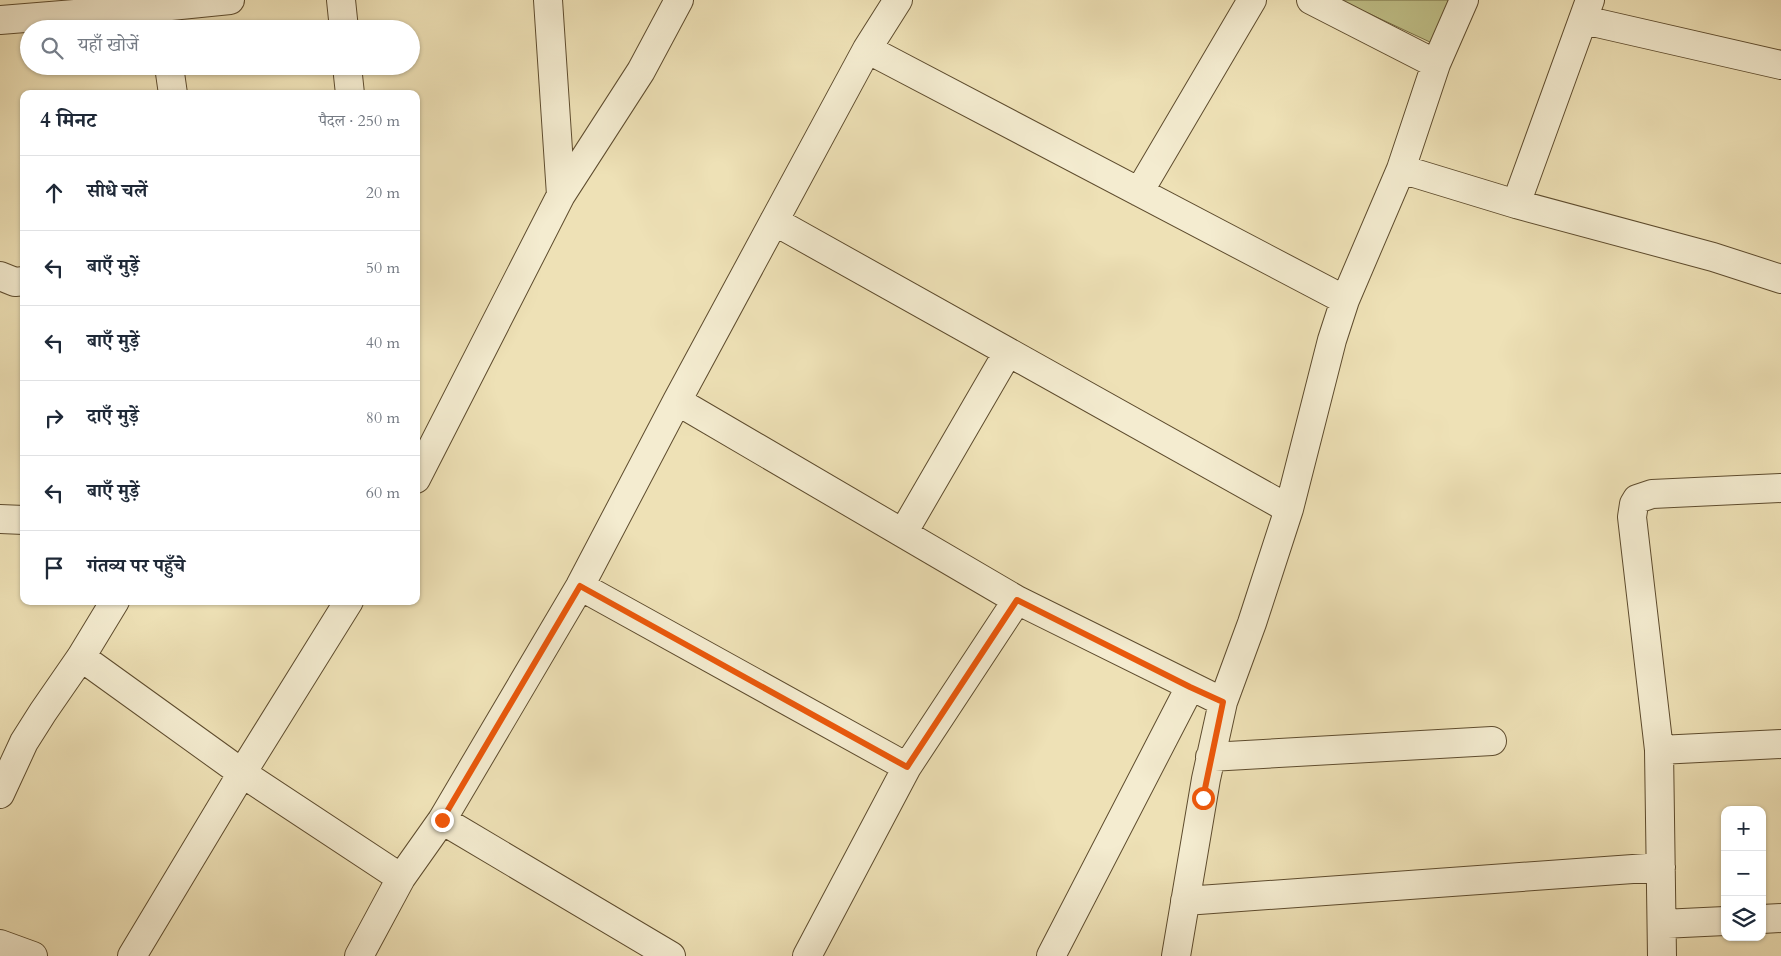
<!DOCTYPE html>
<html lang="hi">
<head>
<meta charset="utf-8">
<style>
	:root { --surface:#fff; --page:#f2f2f3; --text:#1f2937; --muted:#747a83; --line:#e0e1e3 }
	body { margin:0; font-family:Cardo,"Noto Serif Devanagari",serif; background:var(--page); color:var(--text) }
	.controls { position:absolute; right:15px; bottom:15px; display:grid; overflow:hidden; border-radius:10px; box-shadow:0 1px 4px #0004 }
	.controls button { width:45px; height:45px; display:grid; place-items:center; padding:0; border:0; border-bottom:1px solid var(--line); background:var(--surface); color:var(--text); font:25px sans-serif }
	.stop { position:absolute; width:15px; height:15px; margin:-11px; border:4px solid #ea580c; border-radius:50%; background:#fff }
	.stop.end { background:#ea580c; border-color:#fff; box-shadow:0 1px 5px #0008 }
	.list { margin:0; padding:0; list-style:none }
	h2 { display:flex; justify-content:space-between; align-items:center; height:65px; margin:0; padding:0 20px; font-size:21px }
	h2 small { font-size:16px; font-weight:400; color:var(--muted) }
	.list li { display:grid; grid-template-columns:32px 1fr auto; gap:15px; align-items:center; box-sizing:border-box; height:75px; padding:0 20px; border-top:1px solid var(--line) }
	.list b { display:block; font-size:19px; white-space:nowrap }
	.list em { font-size:16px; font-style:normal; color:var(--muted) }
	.icon { flex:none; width:28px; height:28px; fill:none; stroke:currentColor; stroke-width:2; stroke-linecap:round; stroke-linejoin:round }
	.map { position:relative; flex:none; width:1781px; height:956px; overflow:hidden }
	.search { position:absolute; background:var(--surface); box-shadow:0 1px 4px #0004; left:20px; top:20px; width:400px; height:55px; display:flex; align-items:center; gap:12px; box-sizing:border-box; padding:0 18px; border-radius:28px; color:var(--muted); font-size:19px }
	.panel { position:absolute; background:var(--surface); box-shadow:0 1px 4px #0004; left:20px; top:90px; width:400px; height:515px; border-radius:10px }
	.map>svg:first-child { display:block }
	.green { fill:#c0c189; stroke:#776e44 }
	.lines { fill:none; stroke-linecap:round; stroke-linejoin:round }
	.minor-casing { stroke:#5e4c2e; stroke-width:30 }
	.minor { stroke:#f4ecd0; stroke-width:28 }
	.route { stroke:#ea580c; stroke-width:6 }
</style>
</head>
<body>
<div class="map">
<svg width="1781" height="956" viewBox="0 0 1781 956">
	<rect width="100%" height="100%" fill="#eee1b6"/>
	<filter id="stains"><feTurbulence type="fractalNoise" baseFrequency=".004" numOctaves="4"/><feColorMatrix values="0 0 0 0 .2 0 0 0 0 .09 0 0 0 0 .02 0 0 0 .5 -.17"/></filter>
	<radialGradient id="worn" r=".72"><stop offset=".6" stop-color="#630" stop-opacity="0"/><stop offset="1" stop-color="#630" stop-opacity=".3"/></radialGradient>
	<!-- green -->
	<path class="green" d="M1340,0H1449L1432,43Z"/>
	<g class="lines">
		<!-- minor casing -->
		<g class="minor-casing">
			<path id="minor" d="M341,0L344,29
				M548,0L561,195
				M1311,0L1436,64
				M0,20L161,7L230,0
				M1584,20L1781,65
				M867,49L1345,300
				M169,66L173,94
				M347,66L350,94
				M1401,169L1516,204L1713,257L1781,279
				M1139,192L1252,0
				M1516,204L1590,0
				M774,221L1289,509
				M0,276L15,282L24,281
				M677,401L1017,600L1223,702
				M416,479L561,195L641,71L679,0
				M0,519L24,520
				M903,533L1008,352
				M580,586L907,767
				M81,657L242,773L401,878
				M1659,750L1781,744
				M1210,757L1492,741
				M0,794L24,742L43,712L81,657L115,601
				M442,820L671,956
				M1185,901L1661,867
				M1762,919L1781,918
				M1662,924L1725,921
				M0,944L33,956
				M132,956L242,773L349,601
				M359,956L401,878L442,820L580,586L677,401L867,49L898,0
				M807,956L907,767L1017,600
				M1051,956L1190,687
				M1176,956L1206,779L1223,702L1252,623L1289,509L1332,340L1345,300L1401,169L1436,64L1464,0
				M1662,956L1659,750L1632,517L1634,504L1637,499L1652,494L1781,488"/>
		</g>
		<!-- minor -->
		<use href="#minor" class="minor"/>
	</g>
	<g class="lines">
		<!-- route -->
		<path class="route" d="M442,820L580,586L907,767L1017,600L1190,687L1223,702L1203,798"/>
	</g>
	<rect width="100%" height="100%" filter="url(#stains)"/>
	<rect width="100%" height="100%" fill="url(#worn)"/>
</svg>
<div class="controls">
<button>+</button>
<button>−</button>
<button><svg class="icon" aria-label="layers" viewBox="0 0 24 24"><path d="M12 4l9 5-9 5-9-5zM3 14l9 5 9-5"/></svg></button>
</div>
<div class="stop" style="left:1203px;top:798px"></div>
<div class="stop end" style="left:442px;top:820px"></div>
<div class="search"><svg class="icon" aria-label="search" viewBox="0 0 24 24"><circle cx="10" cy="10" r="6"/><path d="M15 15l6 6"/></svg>यहाँ खोजें</div>
<section class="panel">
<h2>4 मिनट<small>पैदल · 250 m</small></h2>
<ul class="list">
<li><svg class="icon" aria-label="ahead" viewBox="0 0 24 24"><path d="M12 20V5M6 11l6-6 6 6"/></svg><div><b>सीधे चलें</b></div><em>20 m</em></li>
<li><svg class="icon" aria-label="left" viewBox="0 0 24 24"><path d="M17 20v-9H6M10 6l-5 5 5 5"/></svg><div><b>बाएँ मुड़ें</b></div><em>50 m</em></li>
<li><svg class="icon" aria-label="left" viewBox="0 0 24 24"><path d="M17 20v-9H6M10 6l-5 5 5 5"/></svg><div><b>बाएँ मुड़ें</b></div><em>40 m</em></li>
<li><svg class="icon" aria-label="right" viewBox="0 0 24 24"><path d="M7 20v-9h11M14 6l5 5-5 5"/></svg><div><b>दाएँ मुड़ें</b></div><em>80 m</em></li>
<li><svg class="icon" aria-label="left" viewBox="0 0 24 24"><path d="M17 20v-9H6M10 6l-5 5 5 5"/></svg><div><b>बाएँ मुड़ें</b></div><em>60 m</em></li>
<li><svg class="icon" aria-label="arrive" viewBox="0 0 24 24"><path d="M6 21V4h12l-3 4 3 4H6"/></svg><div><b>गंतव्य पर पहुँचे</b></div></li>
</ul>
</section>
</div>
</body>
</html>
